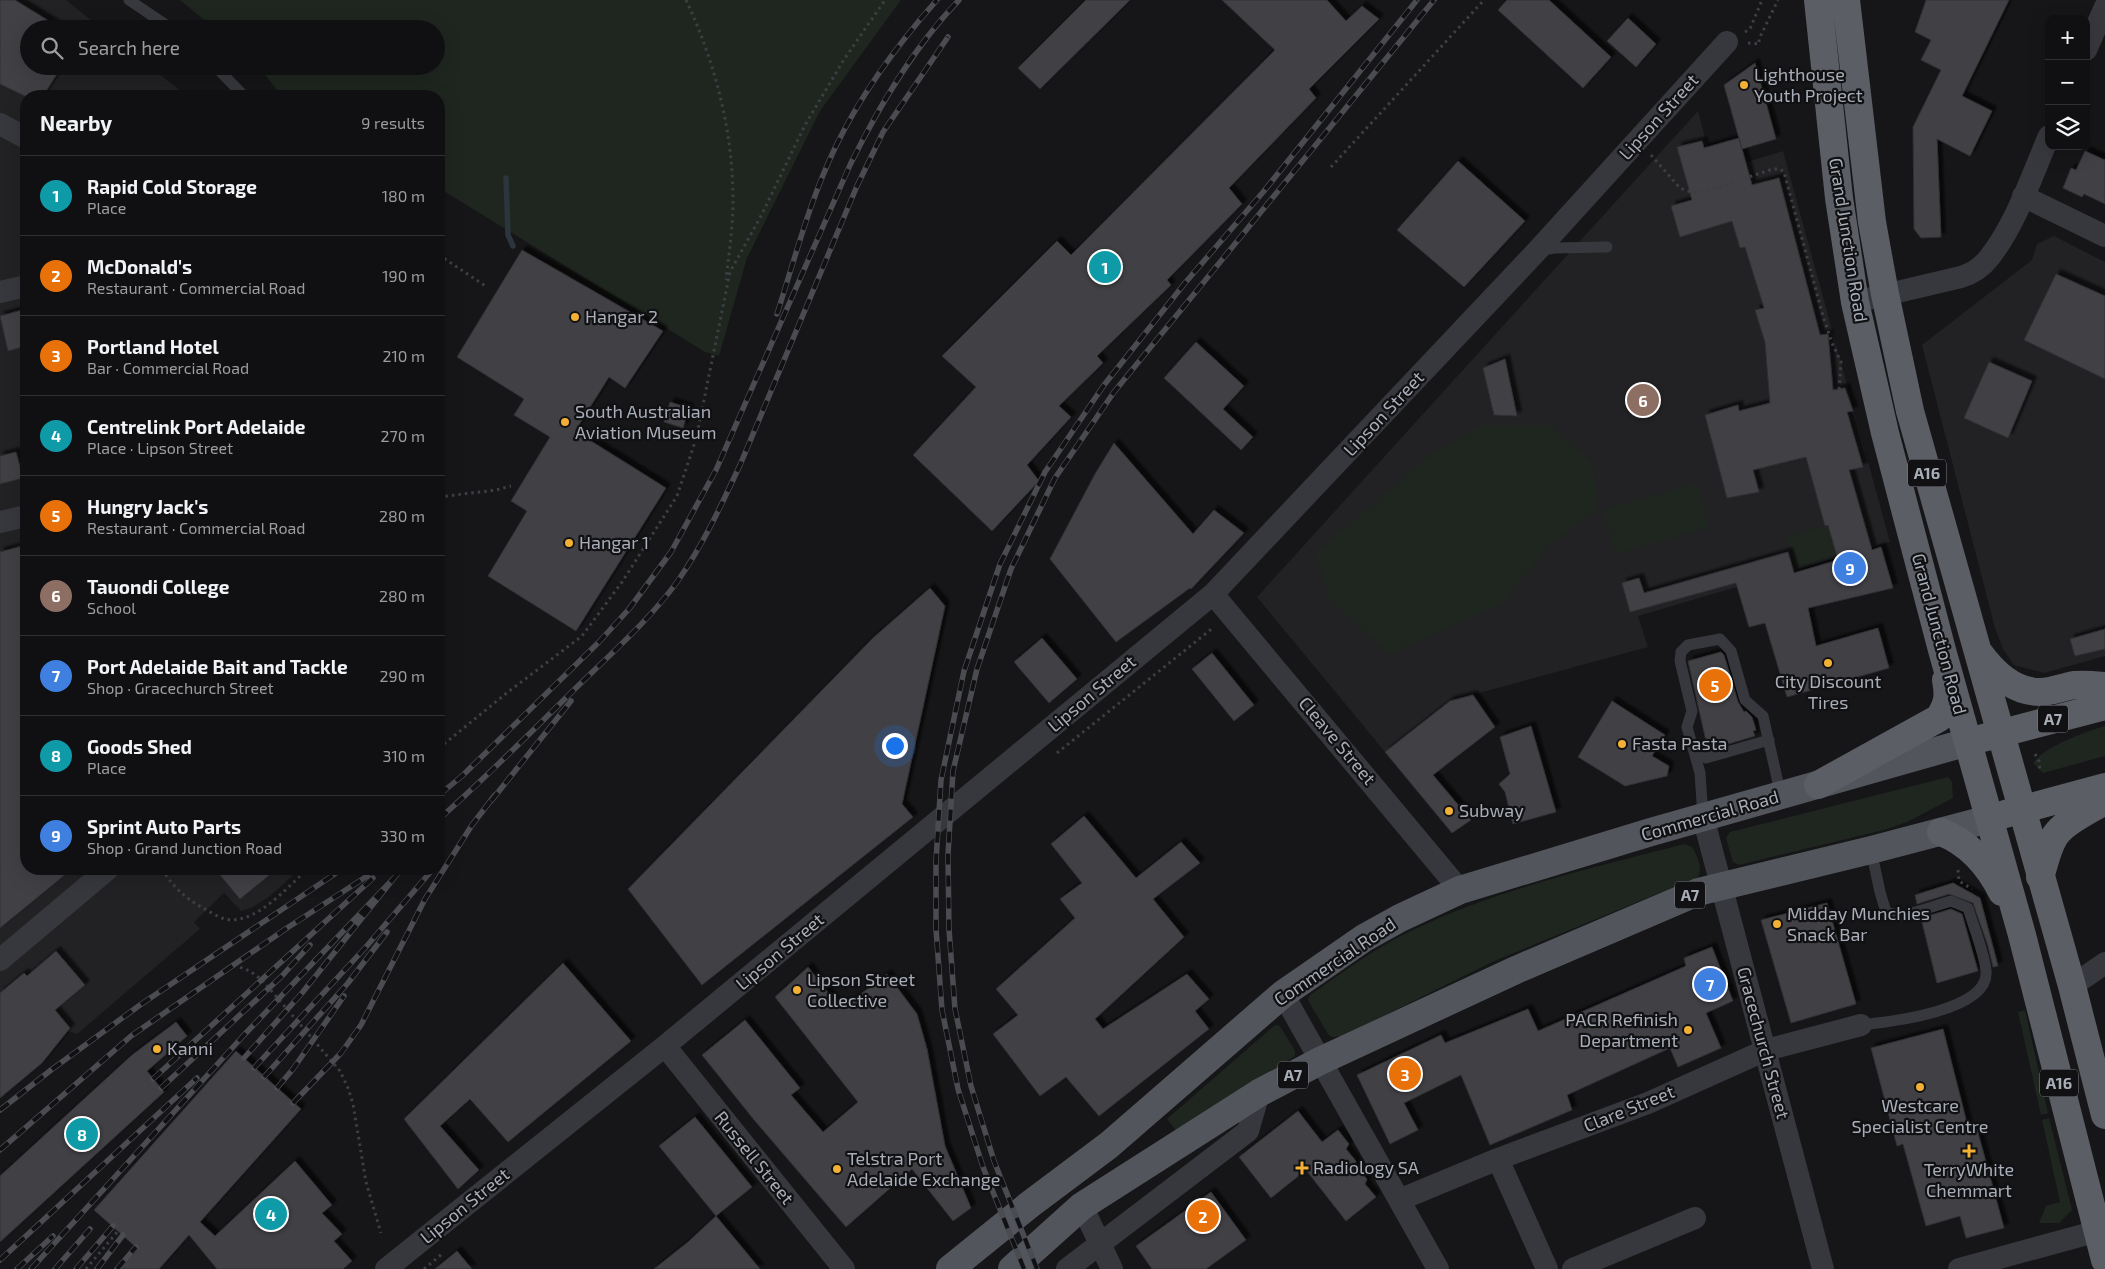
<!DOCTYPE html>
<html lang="en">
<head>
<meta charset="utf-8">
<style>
	:root { --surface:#101012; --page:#19191b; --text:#f1f3f6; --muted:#9c9d9f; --line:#303032; --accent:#0f766e }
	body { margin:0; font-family:"Exo 2",sans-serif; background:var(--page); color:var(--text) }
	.controls { position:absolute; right:15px; top:15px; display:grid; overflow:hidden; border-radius:10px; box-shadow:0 5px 20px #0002 }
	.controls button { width:45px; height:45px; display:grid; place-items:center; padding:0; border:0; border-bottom:1px solid var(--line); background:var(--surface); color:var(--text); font:25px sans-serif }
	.you { position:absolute; left:894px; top:745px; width:18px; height:18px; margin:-12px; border:4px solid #fff; border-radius:50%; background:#1a73e8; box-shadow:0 0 0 8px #1a73e833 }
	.badge { display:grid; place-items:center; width:32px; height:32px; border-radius:50%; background:var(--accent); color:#fff; font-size:16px; font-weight:700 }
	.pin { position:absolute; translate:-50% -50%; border:2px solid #fff; box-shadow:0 1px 5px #0006 }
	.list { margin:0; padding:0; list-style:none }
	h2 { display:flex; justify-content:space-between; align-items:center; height:65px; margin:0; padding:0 20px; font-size:21px }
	h2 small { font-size:16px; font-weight:400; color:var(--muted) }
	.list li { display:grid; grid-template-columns:32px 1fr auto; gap:15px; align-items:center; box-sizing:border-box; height:80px; padding:0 20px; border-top:1px solid var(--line) }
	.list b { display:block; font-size:19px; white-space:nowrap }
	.list p { margin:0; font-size:16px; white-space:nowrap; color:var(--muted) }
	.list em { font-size:16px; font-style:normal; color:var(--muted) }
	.icon { flex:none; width:28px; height:28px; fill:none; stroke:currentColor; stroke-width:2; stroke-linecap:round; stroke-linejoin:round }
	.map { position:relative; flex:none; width:2105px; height:1269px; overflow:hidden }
	.search { position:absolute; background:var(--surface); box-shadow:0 5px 20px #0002; left:20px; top:20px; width:425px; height:55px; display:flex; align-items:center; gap:12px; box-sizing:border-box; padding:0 18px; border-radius:28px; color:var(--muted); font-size:19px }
	.panel { position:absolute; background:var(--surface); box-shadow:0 5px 20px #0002; left:20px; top:90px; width:425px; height:785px; border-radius:20px }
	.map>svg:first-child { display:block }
	.built { fill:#222225 }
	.green { fill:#1e261f }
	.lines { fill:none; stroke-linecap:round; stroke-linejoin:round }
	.stream { stroke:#2c353c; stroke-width:5.5 }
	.building { fill:#404145; stroke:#303034; filter:url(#shadow) }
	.path { stroke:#3d3f44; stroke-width:3; stroke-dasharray:2.5 4; stroke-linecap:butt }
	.service { stroke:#37383d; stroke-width:11 }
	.minor { stroke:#37383d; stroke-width:22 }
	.primary { stroke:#53555c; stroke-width:28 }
	.trunk { stroke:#5b5e65; stroke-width:28 }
	.rail-casing { stroke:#4a4c52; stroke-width:5.5 }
	.rail { stroke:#111113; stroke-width:4; stroke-dasharray:11; stroke-linecap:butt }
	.poi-dot { fill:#f2b134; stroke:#111113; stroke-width:2 }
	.labels { text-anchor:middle; stroke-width:4.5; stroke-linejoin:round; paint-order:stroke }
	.shield { fill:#111113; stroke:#7b7e86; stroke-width:1 }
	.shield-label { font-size:16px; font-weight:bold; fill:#a8adb8 }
	.poi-label { font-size:18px; fill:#a8adb8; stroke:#111113; text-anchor:start }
	.street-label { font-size:18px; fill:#a8adb8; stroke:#111113 }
</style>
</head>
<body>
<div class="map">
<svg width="2105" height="1269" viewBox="0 0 2105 1269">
	<defs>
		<filter id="shadow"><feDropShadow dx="4.5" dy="-4.5" stdDeviation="1" flood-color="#0009"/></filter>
	</defs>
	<rect width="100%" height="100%" fill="#161618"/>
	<!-- built -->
	<path class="built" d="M0,0H66L102,29H29V66H149L187,96H26V869H300L270,896L253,907L241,911L224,893L194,922L200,929L77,1034L67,1031L42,1063L0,1098Z
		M1698,111L1714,172L1783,151L1890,542L1638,616L1648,647L1450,701L1385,752L1257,597Z
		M2054,236L2105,262V656L2044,673L2014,665L2003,649L1995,628L1922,345L2032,260L2037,244Z"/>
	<!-- green -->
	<path class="green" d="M180,0H901L820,111L747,258L719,356L705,352L439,188V96H282L258,66H436V29H215Z
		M1481,425H1550L1593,463L1598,508L1547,548L1501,605L1389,654L1330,600L1316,553L1425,459Z
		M1697,483L1709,528L1615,554L1603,509Z
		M1828,525L1836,555L1796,567L1787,536Z
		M2105,726V756L2043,773L2033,763C2047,745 2083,733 2105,726Z
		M1948,777L1952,782L1953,798L1907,822L1884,830L1739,865L1733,862L1726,838L1730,832Z
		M1684,844L1692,847C1697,855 1703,868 1698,877L1492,962L1343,1036L1332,1037L1328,1034L1309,1002L1308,999L1310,995C1344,972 1376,947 1413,930C1498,889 1593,868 1684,844Z
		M2025,1010L2048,1113L2041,1115L2018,1012Z
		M1275,1025L1280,1026L1295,1051V1056L1177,1132L1167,1119Z
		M2049,1118L2072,1210L2059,1223H2039L2046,1206L2060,1202L2042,1120Z"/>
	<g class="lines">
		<!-- stream -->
		<path class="stream" d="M506,178L508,235L513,246"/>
	</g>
	<!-- building -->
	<path class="building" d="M0,0H15L62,29H29V66H62L43,96H25L0,84Z
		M1086,0H1130L1040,89L1018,68Z
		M1222,0H1327L1346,21L1362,6L1379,19L1309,89L1316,98L1229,188L1242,204L1167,280L1171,285L1097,356L1103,363L1059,406L1071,417L1027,465L1039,481L992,531L913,455L976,387L942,356L1057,241L1071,255L1275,50Z
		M1507,0H1549L1611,57L1583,88L1498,10Z
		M1926,0H2009L1962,96L1992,111L1970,156L1937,139L1941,237L1921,238L1914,229L1913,127L1941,70L1921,60L1931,40L1915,32Z
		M1628,18L1656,44L1636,67L1607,41Z
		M1755,63L1776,139L1742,149L1752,185L1779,178L1820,335L1828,334L1833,390L1845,388L1853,411L1847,412L1863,467L1849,470L1872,550L1881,547L1893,588L1808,608L1816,646L1878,628L1889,668L1787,697L1765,623L1749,627L1736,583L1630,612L1622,583L1639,578L1644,593L1788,552L1794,573L1838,560L1828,525L1825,526L1806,457L1753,470L1759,492L1727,498L1705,415L1738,405L1739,411L1770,403L1765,342L1755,310L1764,308L1745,247L1740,248L1732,221L1680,237L1671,206L1692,200L1677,147L1702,141L1704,148L1739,138L1742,149L1724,85Z
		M2085,151L2105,160V204L2084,194L2082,197L2063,188L2071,168L2076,170Z
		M1458,161L1525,221L1464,287L1397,230Z
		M522,250L663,331L625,388L609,377L575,431L666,488L576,631L488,576L527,511L511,501L550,437L514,415L524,399L457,357Z
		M2056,274L2105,296V379L2024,340Z
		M26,309V346L8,351L0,316Z
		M1196,342L1244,386L1223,409L1253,437L1241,450L1164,378Z
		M1505,359L1517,416L1494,415L1483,368Z
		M1989,362L2032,381L2008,438L1964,418Z
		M670,402L689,408L683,428L664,422Z
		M1114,443L1193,534L1214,510L1244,533L1191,589L1190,588L1116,642L1050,559L1095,474Z
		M16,452L23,478L0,484V456Z
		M26,545V869H72L0,928V552Z
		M930,588L945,606L902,804L913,817L702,985L628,889L873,638Z
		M2105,629V649L2075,656L2070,639Z
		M1042,638L1077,679L1049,703L1014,662Z
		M1721,652L1724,655L1738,702L1744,712L1746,711L1752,717L1756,730L1753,731L1755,736L1708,750L1688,661Z
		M1212,653L1254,705L1234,721L1192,669Z
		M1473,695L1495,727L1433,775L1471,820L1452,833L1385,752L1450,701Z
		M1612,701L1665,735L1652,756L1669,766L1667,776L1625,786L1578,757Z
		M1531,726L1556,812L1513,824L1505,792L1499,784L1510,774L1500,737Z
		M1084,816L1136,878L1181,842L1200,863L1153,899L1184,937L1095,1019L1103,1029L1187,974L1209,999L1195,1011L1209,1029L1099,1116L1066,1077L1040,1096L993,1034L1018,1015L996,989L1075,918L1060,899L1082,883L1051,844Z
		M215,869H277L240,899Z
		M1953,883L1980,898L1998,966L1993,967L1988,946L1973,903L1949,894L1917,904L1915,895Z
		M1827,903L1856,1004L1791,1023L1761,920Z
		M1951,909L1962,914L1978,971L1937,983L1921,918Z
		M1712,947L1733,1001L1706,1013L1721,1048L1678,1067L1670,1048L1567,1095L1572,1110L1490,1145L1461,1075L1404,1103L1418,1130L1390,1144L1357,1075L1441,1035L1445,1043L1528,1009L1538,1031L1686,966L1684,958Z
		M56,951L85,985L55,1010L70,1028L42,1063L0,1098V993L24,973L27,976Z
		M563,963L631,1041L508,1142L470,1099L440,1126L479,1170L458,1189L404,1119Z
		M808,967L841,1009L887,974L917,1014L927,1049L945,1146L971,1208L953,1221L912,1169L846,1227L755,1121L702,1055L745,1020L800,1088L791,1095L823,1132L858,1102L775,997Z
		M176,1022L187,1036L147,1071L164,1092L0,1242V1176L132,1055Z
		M1943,1029L1969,1131L1977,1129L2004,1228L1966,1238L1960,1216L1926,1226L1903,1144L1897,1146L1871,1048Z
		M236,1051L301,1109L200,1222L215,1236L295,1161L332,1205L322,1213L342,1234L334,1241L352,1261L343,1269H217L189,1235L159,1269H120L138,1249L94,1210Z
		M1298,1111L1322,1142L1338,1130L1349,1144L1346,1149L1356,1161L1355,1166L1367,1179L1365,1184L1376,1197L1346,1221L1306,1170L1271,1198L1239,1157Z
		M695,1117L752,1187L716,1216L659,1146Z
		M1211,1192L1246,1240L1206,1269H1152L1136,1246Z
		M716,1216L760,1269H654L688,1242Z
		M457,1251L472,1269H435Z"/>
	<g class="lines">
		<!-- path -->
		<path class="path" d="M686,0C715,62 733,131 733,200C733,226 729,253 726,280
			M1745,32L1750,29L1762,0
			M1748,43L1759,44V39L1778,0
			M1651,155L1680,188L1693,193L1716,188L1773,169H1780L1784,172L1823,316L1832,343L1841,362L1839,389
			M1331,167L1484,0
			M439,255L487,287
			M439,497L496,490L511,486
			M439,748L508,692L582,636L622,582L677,496L696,439L730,272L762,214L805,125L843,61L885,0
			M1057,753L1214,627
			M2035,754L2039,761L2040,771
			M162,869C173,887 185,898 203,908C212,913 222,920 232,920C261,919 287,887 308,869
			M1958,870L1959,881L1972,889
			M234,965L250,971L262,980L340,1071L348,1088L353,1104L366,1182L381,1233
			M86,1269L118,1231
			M424,1269L442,1254"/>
		<!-- service -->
		<path class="service" d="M129,0L172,29
			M215,66L244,96
			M1542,250L1555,248L1607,247
			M1693,745L1706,758L1769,740
			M1703,817L1700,773L1687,727L1692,711L1680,661L1681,652L1688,645L1720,639L1731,651L1745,700L1763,716L1781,796
			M1861,1025C1888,1022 1990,1011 1986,971C1985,955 1973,925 1968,908L1951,901L1903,916L1886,912L1880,892L1871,850"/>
		<!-- minor -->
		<path class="minor" d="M2086,50L2105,7
			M0,124L26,138
			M2023,196L2105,236
			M0,292L26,286
			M1855,302L1961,277C1971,274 1982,267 1989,258C2016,224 2032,175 2049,136
			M0,522L26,516
			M1213,594L1460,890
			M1703,817L1823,1269
			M0,960L108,869
			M2072,986L2105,963
			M1283,994L1438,1269
			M665,1046L844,1269
			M1498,1159L1547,1269
			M1399,1200L1498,1159L1648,1103L1766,1050L1861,1025
			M1082,1206L1112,1269
			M386,1269L665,1046L1213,594L1537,251L1727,42
			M1067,1269L1248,1131L1259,1093
			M1573,1269L1695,1218
			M1959,1269L2105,1229"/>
		<!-- primary -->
		<path class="primary" d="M950,1269L1029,1205L1109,1145L1283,994L1364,938L1400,918L1460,890L1651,832L1968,742
			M1012,1269L1082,1206L1259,1093L1320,1061L1518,969L1698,892L1871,850L1989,819"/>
		<!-- trunk -->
		<path class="trunk" d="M1818,0L1839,198L1855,302L1885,433L1942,650L2022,935L2105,1260
			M1846,0L1872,222L1885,294L1910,411L2072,986L2105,1115
			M1980,654C1994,673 2014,692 2040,692C2051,692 2063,687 2074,685C2084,684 2095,685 2105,686
			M1983,738L2105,706
			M1818,785L1939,718C1948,704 1949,696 1946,680
			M2005,814L2105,787
			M1941,832C1969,843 1989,866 2002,892
			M2040,877C2045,863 2048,843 2058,832C2068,820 2091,809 2105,801"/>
		<!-- rail casing -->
		<g class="rail-casing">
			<path id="rail" d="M777,314C795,258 810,200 835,148C861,94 897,45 937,0
				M439,795L462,776L599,642L629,609L671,552L716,470L850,165C879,106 913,48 959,0
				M491,801L571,701
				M439,819C488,776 534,729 581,683C614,651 650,619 677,582C703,545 721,506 740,465L857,186L883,132L948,37
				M394,878L402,869
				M254,1068L365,948L433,869
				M264,1077L348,983L387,932
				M153,1079L373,878
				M161,1088L282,976L310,945
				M277,1088L293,1069L344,996
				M293,1103L341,1053L361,1025L425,899L472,825L495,795
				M0,1110L51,1070L140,1005L342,869
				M0,1150L131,1036L287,928L378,869
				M0,1260L197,1078
				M17,1269L53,1236
				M31,1269L244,1035L394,878L302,993L244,1058
				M55,1269L90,1229
				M76,1269L113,1226
				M97,1269L123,1235
				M117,1269L136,1247
				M1024,1269L983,1167L958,1089L942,1010L936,929V861L941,780L964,671L1000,564L1045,472L1104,385L1185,283L1264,191L1417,0
				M1037,1269L994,1161L971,1086L955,1009L949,929L948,855L953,771L977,669L1011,569L1055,478L1114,392L1434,0"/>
		</g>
		<!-- rail -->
		<use href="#rail" class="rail"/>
	</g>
	<!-- markers -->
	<g class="poi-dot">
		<circle cx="1744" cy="85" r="5"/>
		<circle cx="575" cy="317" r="5"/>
		<circle cx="565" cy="422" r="5"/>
		<circle cx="569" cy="543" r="5"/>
		<circle cx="1828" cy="663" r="5"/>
		<circle cx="1622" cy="744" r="5"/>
		<circle cx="1449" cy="811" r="5"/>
		<circle cx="1777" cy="924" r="5"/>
		<circle cx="797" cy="990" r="5"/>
		<circle cx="1688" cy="1030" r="5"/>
		<circle cx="157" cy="1049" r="5"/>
		<circle cx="1920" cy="1087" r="5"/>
		<path d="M1966.5 1143.5h5v5h5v5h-5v5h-5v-5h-5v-5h5z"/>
		<path d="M1299.5 1160.5h5v5h5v5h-5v5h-5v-5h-5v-5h5z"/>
		<circle cx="837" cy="1169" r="5"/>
	</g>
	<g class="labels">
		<!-- shield labels -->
		<g class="shield">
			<rect x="1908" y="459.5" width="38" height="27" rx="4"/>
			<rect x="2038" y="705.5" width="30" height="27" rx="4"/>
			<rect x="1675" y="881.5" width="30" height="27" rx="4"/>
			<rect x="1278" y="1061.5" width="30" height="27" rx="4"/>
			<rect x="2040" y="1069.5" width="38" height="27" rx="4"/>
		</g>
		<g class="shield-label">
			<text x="1927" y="479">A16</text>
			<text x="2053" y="725">A7</text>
			<text x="1690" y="901">A7</text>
			<text x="1293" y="1081">A7</text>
			<text x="2059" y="1089">A16</text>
		</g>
		<!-- poi labels -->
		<g class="poi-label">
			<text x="1754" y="81">Lighthouse<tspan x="1754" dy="21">Youth Project</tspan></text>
			<text x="585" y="323">Hangar 2</text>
			<text x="575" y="418">South Australian<tspan x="575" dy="21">Aviation Museum</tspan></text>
			<text x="579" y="549">Hangar 1</text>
			<text x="1828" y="688" text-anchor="middle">City Discount<tspan x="1828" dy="21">Tires</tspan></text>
			<text x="1632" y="750">Fasta Pasta</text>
			<text x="1459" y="817">Subway</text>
			<text x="1787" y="920">Midday Munchies<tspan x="1787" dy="21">Snack Bar</tspan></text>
			<text x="807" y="986">Lipson Street<tspan x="807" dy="21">Collective</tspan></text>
			<text x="1678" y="1026" text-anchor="end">PACR Refinish<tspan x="1678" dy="21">Department</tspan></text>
			<text x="167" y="1055">Kanni</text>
			<text x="1920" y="1112" text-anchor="middle">Westcare<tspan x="1920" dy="21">Specialist Centre</tspan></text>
			<text x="847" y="1165">Telstra Port<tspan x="847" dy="21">Adelaide Exchange</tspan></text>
			<text x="1313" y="1174">Radiology SA</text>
			<text x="1969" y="1176" text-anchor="middle">TerryWhite<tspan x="1969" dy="21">Chemmart</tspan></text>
		</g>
		<!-- street labels -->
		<g class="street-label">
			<text transform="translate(1659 117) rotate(-48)" y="6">Lipson Street</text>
			<text transform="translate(1848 240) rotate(81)" y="6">Grand Junction Road</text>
			<text transform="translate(1384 414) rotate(-47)" y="6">Lipson Street</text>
			<text transform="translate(1939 634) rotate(75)" y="6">Grand Junction Road</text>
			<text transform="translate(1092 694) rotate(-40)" y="6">Lipson Street</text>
			<text transform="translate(1337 741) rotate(50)" y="6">Cleave Street</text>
			<text transform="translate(1710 816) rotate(-16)" y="6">Commercial Road</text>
			<text transform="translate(780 952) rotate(-40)" y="6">Lipson Street</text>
			<text transform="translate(1335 962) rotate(-34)" y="6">Commercial Road</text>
			<text transform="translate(1763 1043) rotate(75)" y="6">Gracechurch Street</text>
			<text transform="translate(1629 1109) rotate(-22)" y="6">Clare Street</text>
			<text transform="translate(754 1158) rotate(51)" y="6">Russell Street</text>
			<text transform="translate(465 1206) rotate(-39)" y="6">Lipson Street</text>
		</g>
	</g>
</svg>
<div class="controls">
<button>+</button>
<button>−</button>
<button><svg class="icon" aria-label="layers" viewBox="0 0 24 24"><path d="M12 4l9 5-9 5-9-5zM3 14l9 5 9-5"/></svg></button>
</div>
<div class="you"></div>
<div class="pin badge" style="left:1105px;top:267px;background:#0f9aa8">1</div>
<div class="pin badge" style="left:1203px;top:1216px;background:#e8710a">2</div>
<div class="pin badge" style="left:1405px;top:1074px;background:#e8710a">3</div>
<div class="pin badge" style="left:271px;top:1214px;background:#0f9aa8">4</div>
<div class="pin badge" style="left:1715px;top:685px;background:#e8710a">5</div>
<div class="pin badge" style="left:1643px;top:400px;background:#8d6e63">6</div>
<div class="pin badge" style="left:1710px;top:984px;background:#3f7fe0">7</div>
<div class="pin badge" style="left:82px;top:1134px;background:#0f9aa8">8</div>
<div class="pin badge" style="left:1850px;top:568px;background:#3f7fe0">9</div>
<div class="search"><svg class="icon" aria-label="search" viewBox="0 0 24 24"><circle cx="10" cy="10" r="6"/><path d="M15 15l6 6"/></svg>Search here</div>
<section class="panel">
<h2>Nearby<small>9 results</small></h2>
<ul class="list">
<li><span class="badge" style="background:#0f9aa8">1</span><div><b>Rapid Cold Storage</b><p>Place</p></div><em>180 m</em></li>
<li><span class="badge" style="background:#e8710a">2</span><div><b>McDonald's</b><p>Restaurant · Commercial Road</p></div><em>190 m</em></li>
<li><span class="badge" style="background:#e8710a">3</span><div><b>Portland Hotel</b><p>Bar · Commercial Road</p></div><em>210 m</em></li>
<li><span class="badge" style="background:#0f9aa8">4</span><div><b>Centrelink Port Adelaide</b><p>Place · Lipson Street</p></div><em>270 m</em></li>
<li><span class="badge" style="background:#e8710a">5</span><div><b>Hungry Jack's</b><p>Restaurant · Commercial Road</p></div><em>280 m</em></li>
<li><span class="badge" style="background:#8d6e63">6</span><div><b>Tauondi College</b><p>School</p></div><em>280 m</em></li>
<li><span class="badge" style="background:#3f7fe0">7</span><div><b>Port Adelaide Bait and Tackle</b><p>Shop · Gracechurch Street</p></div><em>290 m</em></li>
<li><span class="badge" style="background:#0f9aa8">8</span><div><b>Goods Shed</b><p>Place</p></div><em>310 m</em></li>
<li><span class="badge" style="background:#3f7fe0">9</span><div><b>Sprint Auto Parts</b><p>Shop · Grand Junction Road</p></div><em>330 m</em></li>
</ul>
</section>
</div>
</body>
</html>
